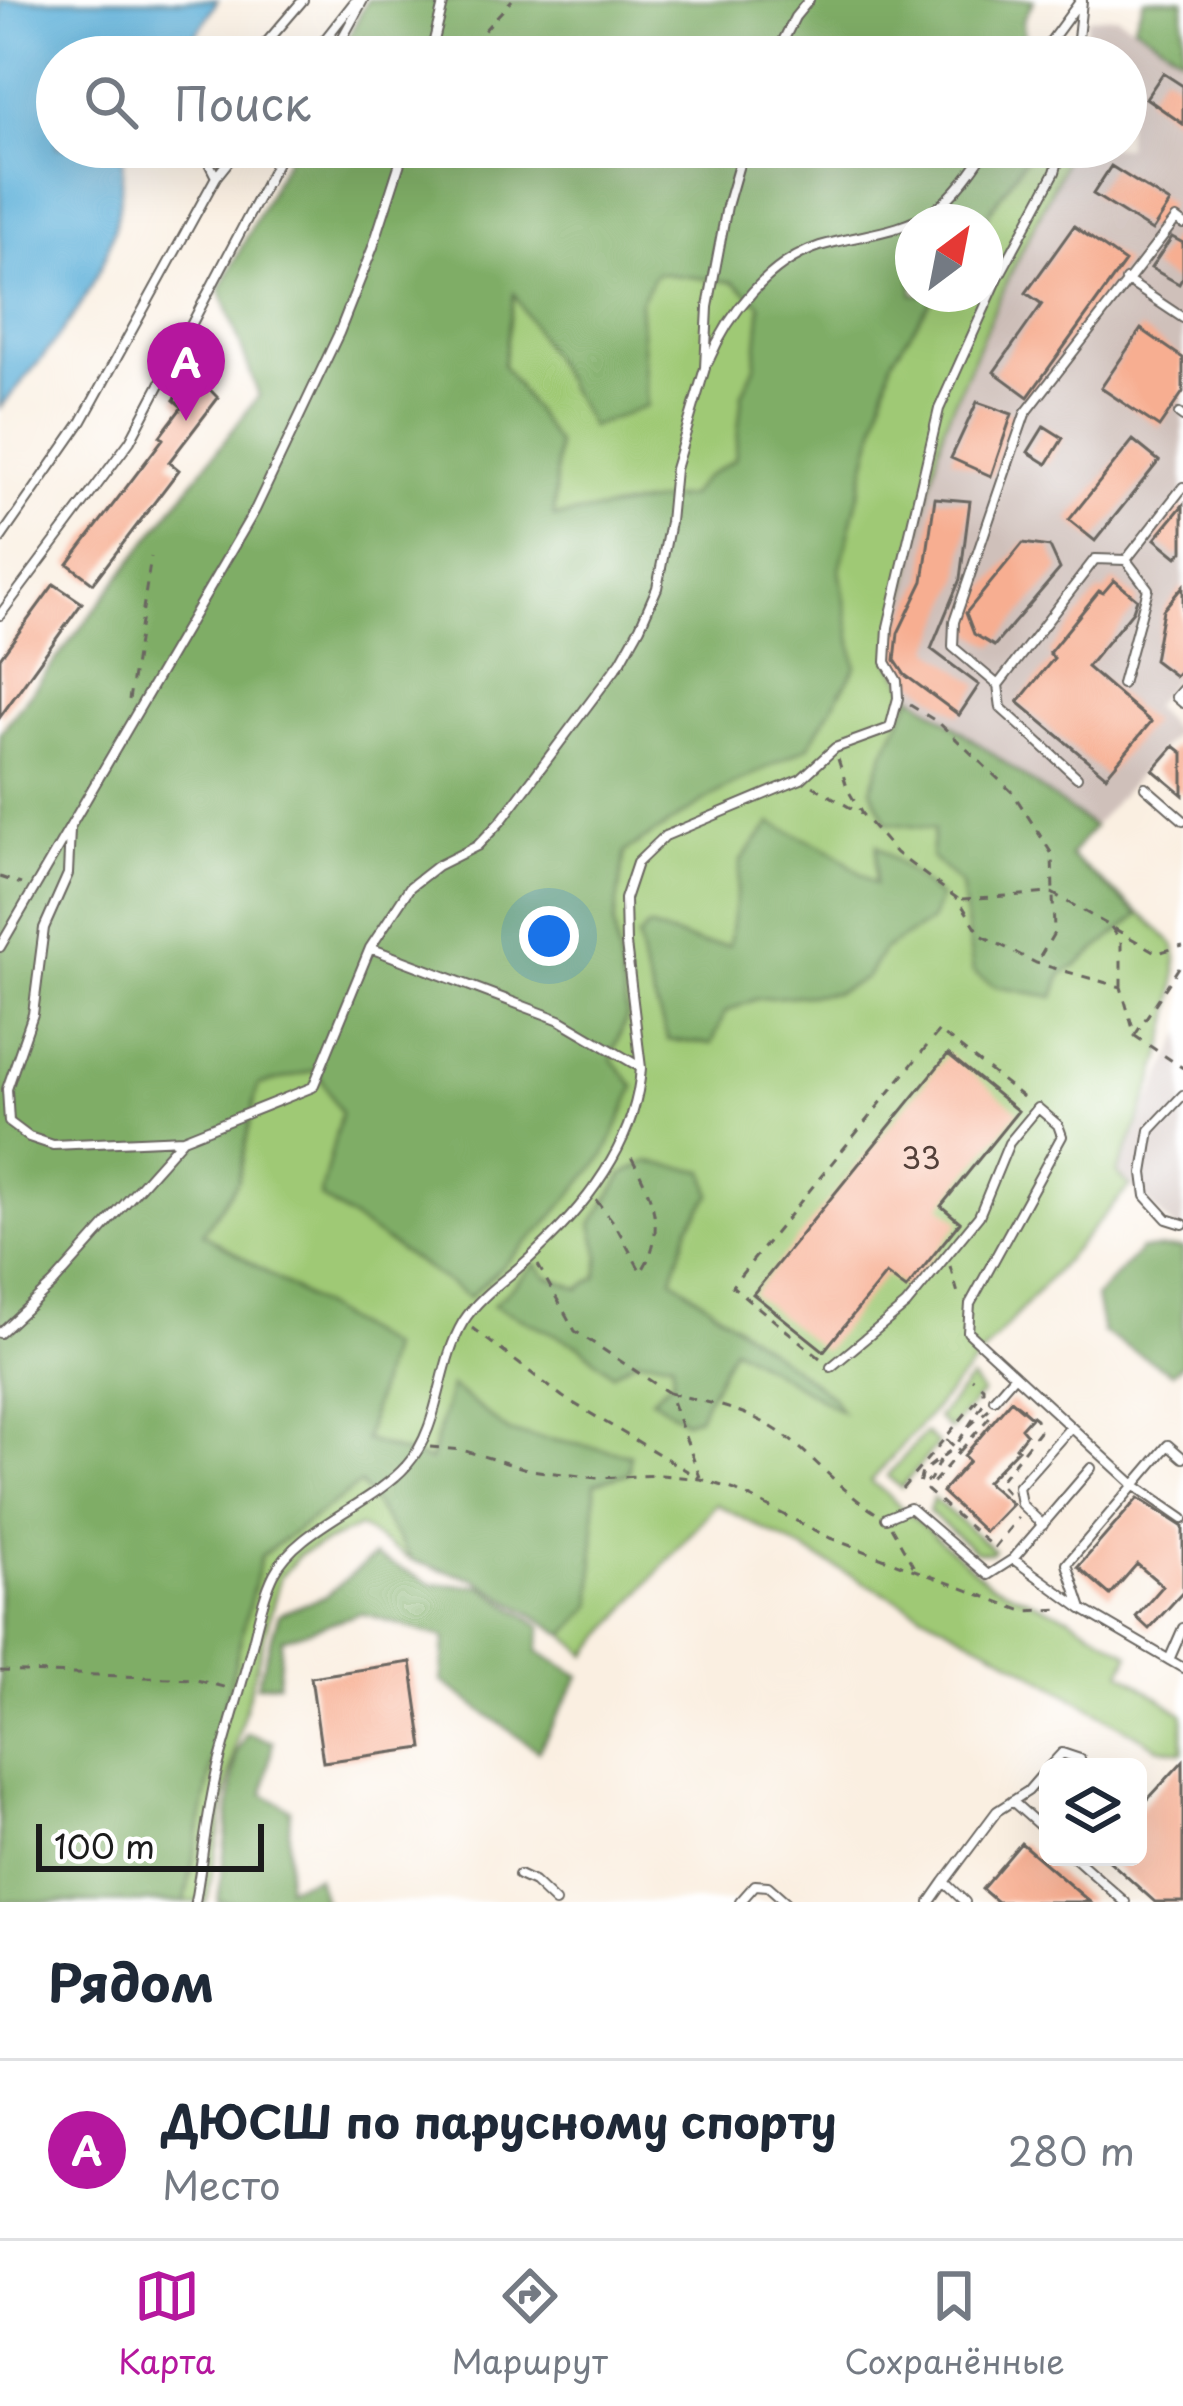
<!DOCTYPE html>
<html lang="ru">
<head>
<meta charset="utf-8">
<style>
	:root { --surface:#fff; --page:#f2f2f3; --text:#1f2937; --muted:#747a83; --line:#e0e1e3; --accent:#b5179e }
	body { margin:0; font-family:"Playpen Sans",sans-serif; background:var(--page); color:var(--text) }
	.controls { position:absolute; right:36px; bottom:36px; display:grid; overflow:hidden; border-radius:18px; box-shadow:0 12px 48px #0002 }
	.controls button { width:108px; height:108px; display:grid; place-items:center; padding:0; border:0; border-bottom:3px solid var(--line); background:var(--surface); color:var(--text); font:60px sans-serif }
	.compass { position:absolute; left:895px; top:204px; width:108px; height:108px; border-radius:50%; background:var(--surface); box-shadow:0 12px 48px #0002; rotate:32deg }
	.scale { position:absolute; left:36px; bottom:30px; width:228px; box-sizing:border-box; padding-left:12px; border:6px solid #1c1c1c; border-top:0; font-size:33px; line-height:42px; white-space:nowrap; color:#1c1c1c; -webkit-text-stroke:9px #fff; paint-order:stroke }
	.you { position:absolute; left:549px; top:936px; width:42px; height:42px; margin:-30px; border:9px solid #fff; border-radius:50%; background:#1a73e8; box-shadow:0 0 0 18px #1a73e833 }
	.badge { display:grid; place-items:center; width:78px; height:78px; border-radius:50%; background:var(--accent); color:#fff; font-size:39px; font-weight:700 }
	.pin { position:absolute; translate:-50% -99px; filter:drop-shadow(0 3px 6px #0008) }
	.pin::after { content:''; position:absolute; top:63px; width:42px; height:36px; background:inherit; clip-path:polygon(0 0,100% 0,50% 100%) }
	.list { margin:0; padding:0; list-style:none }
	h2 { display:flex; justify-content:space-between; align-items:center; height:156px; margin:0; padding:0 48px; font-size:51px }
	h2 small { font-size:39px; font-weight:400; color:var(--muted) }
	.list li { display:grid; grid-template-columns:78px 1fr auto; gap:36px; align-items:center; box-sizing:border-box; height:180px; padding:0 48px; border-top:3px solid var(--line) }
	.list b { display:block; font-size:45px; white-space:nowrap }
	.list p { margin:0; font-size:39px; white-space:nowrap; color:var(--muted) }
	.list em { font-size:39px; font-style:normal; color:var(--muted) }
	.icon { flex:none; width:66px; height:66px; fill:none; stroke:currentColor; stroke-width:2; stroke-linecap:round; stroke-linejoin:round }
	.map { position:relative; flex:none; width:1183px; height:1902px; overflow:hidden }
	.search { position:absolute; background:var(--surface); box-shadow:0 12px 48px #0002; left:36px; right:36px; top:36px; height:132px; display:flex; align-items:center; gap:30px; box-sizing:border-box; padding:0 42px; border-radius:66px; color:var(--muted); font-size:45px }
	.sheet { height:336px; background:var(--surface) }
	nav { display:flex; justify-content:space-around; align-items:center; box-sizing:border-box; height:168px; border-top:3px solid var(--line); background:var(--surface); font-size:33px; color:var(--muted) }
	nav a { display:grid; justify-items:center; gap:6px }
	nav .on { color:var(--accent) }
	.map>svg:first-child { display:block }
	.industrial { fill:#cfc0ba }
	.green { fill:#9fc975; stroke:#5e7248; stroke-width:3; fill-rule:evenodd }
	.forest { fill:#7fad66; stroke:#4e6441; stroke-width:3; fill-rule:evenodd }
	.water { fill:#5db0d9; stroke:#3c667a; stroke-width:3 }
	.building { fill:#f7ae91 }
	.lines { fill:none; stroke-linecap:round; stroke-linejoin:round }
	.service-casing { stroke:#6a6661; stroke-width:12 }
	.path { stroke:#6a6661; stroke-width:3; stroke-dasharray:9 9; stroke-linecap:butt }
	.service { stroke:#fff; stroke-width:8 }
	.labels { text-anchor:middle; stroke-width:9; stroke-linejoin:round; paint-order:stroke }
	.number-label { font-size:30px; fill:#534039 }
</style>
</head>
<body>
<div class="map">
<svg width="1183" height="1902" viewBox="0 0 1183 1902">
	<rect width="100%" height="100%" fill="#fff"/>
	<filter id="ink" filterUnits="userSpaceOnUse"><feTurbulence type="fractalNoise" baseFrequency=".00833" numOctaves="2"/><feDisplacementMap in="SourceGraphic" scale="24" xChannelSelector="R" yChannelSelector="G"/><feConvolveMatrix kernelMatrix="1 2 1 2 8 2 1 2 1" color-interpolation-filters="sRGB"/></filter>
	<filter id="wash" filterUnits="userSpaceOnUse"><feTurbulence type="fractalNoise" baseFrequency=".004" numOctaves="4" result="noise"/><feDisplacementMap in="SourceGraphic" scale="48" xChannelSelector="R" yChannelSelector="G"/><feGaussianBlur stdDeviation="2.7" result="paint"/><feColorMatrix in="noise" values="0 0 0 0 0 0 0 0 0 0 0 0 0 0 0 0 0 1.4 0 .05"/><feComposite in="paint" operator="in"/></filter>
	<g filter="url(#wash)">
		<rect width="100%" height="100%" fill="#faefe1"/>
		<!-- industrial -->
		<path class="industrial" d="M1117,16L1183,58V667L1152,707L1176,732L1093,827L913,696L890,661L944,426L1005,285L1061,171L1066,147H1126V57H1081L1088,18Z
			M1183,1031V1230L1180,1233L1117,1173Z"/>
		<!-- green -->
		<path class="green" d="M293,147H1066L1061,171L1005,285L944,426L890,661L913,696L1093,827L1070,856C1089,872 1166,931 1175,947C1183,1014 1145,1112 1117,1173L1130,1186L871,1481L989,1583L1068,1616L1130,1654L1121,1672L1183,1714V1752L1157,1747L1004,1656L716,1504L587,1655L565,1635L477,1580L413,1561L359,1527L299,1555L280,1578L235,1746L207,1902H0V733L259,396L220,289ZM913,222H985V294H913Z
			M971,1379L982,1393L950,1430L937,1418Z
			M925,1433L938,1444L901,1488L887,1476Z
			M933,1498L994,1550L991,1553L976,1552L929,1512Z"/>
		<!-- forest -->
		<path class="forest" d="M367,0H1034L1023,20L1026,57H338Z
			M1144,0H1183V57L1134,25Z
			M293,147H1033L983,222H913V294H936L892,360L840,570L856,667L808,747L722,790L625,852L614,924L627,1016L611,1058L635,1087L605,1155L542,1229L469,1297L320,1197L341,1113L316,1070L258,1085L238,1181L203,1233L389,1348L365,1440L430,1461L451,1386L509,1432L630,1454L629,1473L595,1483L593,1605L565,1635L477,1580L413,1561L360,1484L261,1556L219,1729L185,1902H0V733L259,396L220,289ZM656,273L734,282L761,305L755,366L742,394L735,459L704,478L689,496L554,517L557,444L503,365L514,294L591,427L647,406L640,302Z
			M913,696L1093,827L1070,856L1139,915L1075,967L1062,973L1054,997L996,987L973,972L961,885L931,857L934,829L887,823L871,789L884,752Z
			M771,823L830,850L875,884L877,845L940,898L931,921L883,950L866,978L835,993L756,999L725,1012L712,1044L668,1040L643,966L638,938L648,927L702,944L729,945L741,860Z
			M647,1162L705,1171L711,1195L690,1224L672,1278L833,1397L841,1411L733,1347L698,1417L685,1421L651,1398L673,1380L672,1361L637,1359L612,1374L580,1346L493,1305L536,1264L546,1276L579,1289L597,1276L600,1256L592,1224L623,1175Z
			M1183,1248V1364L1172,1373L1103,1333L1096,1297L1141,1249Z
			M374,1556L433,1584L481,1586L542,1627L538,1651L580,1676L538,1751L441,1681L445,1638L361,1613L282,1639L278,1683L257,1685L279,1614L326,1596Z
			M247,1733L273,1742L263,1794L290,1809L287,1887L317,1877L324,1902H218L236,1753Z"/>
		<!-- water -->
		<path class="water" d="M0,0H218L182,57H57V147H124C122,168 122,191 118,212C104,290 49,350 0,408Z"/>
		<g id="blocks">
			<!-- building -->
			<path class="building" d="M1163,73L1183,86V124L1146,98Z
				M1111,166L1170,203L1152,231L1093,194Z
				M1074,226L1125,262L1028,397L994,372L1042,304L1026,293Z
				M1172,237L1183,243V277L1179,284L1151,268Z
				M1141,329L1183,358V392L1159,427L1101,388Z
				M195,374L218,398L169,462L179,470L93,583L68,564L163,439L160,436L182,407L174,400Z
				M977,402L1012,414L991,476L951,458Z
				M1044,426L1063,438L1047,464L1028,452Z
				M1133,440L1159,461L1095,541L1069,520Z
				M935,498L970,501L960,579L931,649L979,685L959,715L905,675L895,660L898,633L923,581Z
				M1183,505V551L1177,557L1155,539Z
				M1023,543L1050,547L1060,569L994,646L974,634L966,613Z
				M1114,580L1137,599L1133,611L1087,667L1151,722L1106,776L1018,702L1054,658L1049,653L1099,591L1103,593Z
				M54,584L82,603L0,717V658Z
				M1183,586V667L1175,676L1154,660L1163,610Z
				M1174,746L1183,753V795L1153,770Z
				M948,1054L1018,1111L941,1206L960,1222L906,1289L886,1274L824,1351L753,1294Z
				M1011,1400L1031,1417L1021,1428L1026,1434L1016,1447L1018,1449L986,1482L1012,1504L985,1532L942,1492L969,1461L964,1456Z
				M1138,1498L1183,1527V1592L1149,1629L1136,1617L1163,1586L1137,1564L1110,1595L1078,1567Z
				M411,1662L423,1748L323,1762L311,1677Z
				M1183,1761V1902H1155L1105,1857H1138V1810Z
				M1021,1843L1090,1902H997L982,1889Z"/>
		</g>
	</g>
	<g filter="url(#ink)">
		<use href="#blocks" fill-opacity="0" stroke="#6a6661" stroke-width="3"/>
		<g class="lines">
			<!-- service casing -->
			<g class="service-casing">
				<path id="service" d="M254,57L303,0
					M311,57L356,0
					M332,57L363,0
					M430,57L444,0
					M775,57L795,17L809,0
					M1039,57L1081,0
					M1076,57L1082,1
					M201,147L216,177
					M1126,280L1183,318
					M708,362C729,313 768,263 820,246C859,234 900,234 934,210C956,195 974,168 988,147
					M1179,414L1183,417
					M0,539L82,421L216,177L240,147
					M0,615L130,441L285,147
					M1122,684L1148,589L1126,560L1183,487
					M998,685L953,647L954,622L1025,414L1176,219L1183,224
					M1183,689L1176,697L1183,703
					M1077,777L1001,708L998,685L1095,559L1126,560
					M1145,787L1183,820
					M70,829L68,874L44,928L33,1014L7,1089L9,1122L29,1137L53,1145L183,1139L313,1087L370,948L410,887L437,866L477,846L501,821L621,661L640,627L657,588L670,522L675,469L705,368L708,307L727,206L744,147
					M0,947L255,510L339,333L373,247L405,147
					M370,948L560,1020L640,1067
					M1183,1095L1150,1130L1143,1173L1146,1196L1167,1219L1183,1224
					M0,1333L54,1283L182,1140
					M831,1367L906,1305L979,1216L1009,1143L1038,1108L1058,1125L1062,1136L970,1304L968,1332L1134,1485L1183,1519
					M994,1399L1014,1376
					M1183,1458L1168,1445L1067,1564L1082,1609L1183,1668
					M886,1518L910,1508L988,1575L1013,1559L1082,1609
					M1043,1525L1021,1504L1018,1487L1070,1428
					M1013,1559L1091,1468
					M1169,1660L1183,1628
					M1049,1767L1062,1753L1080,1759
					M1012,1801L1048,1833
					M1074,1857L1125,1902
					M519,1875L534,1882L555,1902
					M195,1902C203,1857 207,1811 218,1767C228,1729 240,1691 250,1653C257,1628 262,1598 274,1574C297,1528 372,1505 407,1465C441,1427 437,1366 463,1322C482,1292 511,1277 535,1253C588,1204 636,1141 641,1068L626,944L625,899L637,863L665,836L801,779L835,748L890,728L898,698L897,681L886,662L888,627L939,409L998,278L1055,172L1062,147
					M740,1902L755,1885L768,1886L786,1902
					M930,1902L944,1882
					M965,1902L944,1882L997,1811L1028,1791L1048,1768"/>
			</g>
			<!-- path -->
			<path class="path" d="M460,57L512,0
				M129,700L151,557
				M910,705L939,723L1013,793L1052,854L1054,933L1037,962
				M838,759L848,790L862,814L896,853L958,899L981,935L1036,963L1121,987L1135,1036L1183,1068
				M813,786L861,814
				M0,877L21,884
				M962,899L1052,893L1157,953L1183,946
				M1111,927L1121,941V986
				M1135,1035L1183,961
				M596,1200L615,1224L641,1272C668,1231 652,1195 630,1155
				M538,1265L575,1331L669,1393L700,1477
				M950,1266L959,1297
				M472,1328L563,1397L699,1478
				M820,1358L732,1286L939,1031L1028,1101
				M669,1393C696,1400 725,1405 750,1416C800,1436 832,1486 876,1513
				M983,1404L955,1447L960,1451L927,1490L994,1548L1018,1518
				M969,1426L989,1409
				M430,1447L462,1450L530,1470L597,1478L661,1475L701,1479L735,1490L830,1538L1023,1611L1062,1609
				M960,1451L994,1412
				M940,1460L930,1480L919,1484L922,1472L955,1447L946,1439
				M902,1489L983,1393V1387L972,1378
				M1007,1493L998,1483L1039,1431L1036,1419L1009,1398
				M891,1527L916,1571
				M0,1671L193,1679L231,1689"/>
			<!-- service -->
			<use href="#service" class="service"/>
		</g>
	</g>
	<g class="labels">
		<!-- number labels -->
		<g class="number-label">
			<text x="921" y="1169">33</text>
		</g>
	</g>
</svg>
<div class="controls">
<button><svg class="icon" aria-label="layers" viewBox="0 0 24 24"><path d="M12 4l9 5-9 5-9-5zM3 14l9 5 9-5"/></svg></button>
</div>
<svg class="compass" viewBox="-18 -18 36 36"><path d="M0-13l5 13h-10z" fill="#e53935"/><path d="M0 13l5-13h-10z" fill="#747a83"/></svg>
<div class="scale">100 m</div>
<div class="you"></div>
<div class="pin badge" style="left:186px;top:421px">A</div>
<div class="search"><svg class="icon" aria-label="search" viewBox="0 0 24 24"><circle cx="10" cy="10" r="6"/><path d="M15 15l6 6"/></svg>Поиск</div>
</div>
<section class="sheet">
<h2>Рядом<small></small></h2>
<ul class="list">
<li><span class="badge">A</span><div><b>ДЮСШ по парусному спорту</b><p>Место</p></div><em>280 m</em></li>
</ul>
</section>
<nav>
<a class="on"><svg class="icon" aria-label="map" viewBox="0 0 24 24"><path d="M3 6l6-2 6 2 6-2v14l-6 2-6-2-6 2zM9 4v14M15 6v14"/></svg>Карта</a>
<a><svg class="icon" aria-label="directions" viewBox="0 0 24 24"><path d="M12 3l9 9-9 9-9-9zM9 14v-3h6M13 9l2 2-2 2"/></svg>Маршрут</a>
<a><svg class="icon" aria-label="saved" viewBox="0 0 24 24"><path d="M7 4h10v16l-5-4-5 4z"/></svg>Сохранённые</a>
</nav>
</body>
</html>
